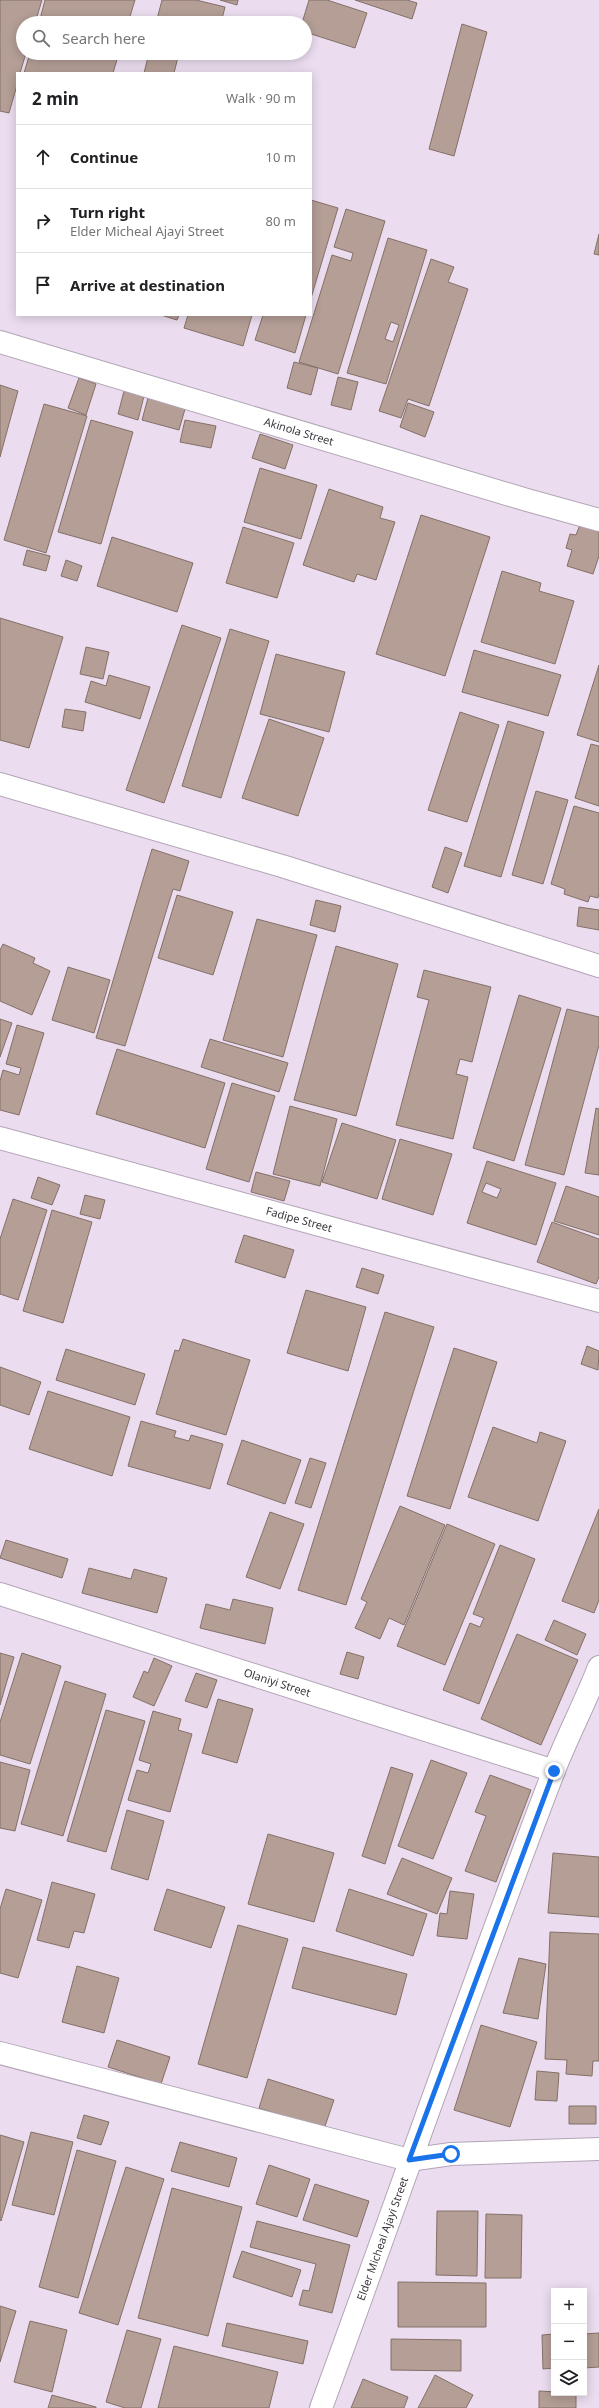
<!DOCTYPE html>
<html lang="en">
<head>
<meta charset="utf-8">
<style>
	:root { --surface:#fff; --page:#f6f6f6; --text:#202124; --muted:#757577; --line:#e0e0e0 }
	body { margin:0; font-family:"Noto Sans",sans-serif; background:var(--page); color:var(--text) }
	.controls { position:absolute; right:12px; bottom:12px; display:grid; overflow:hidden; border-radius:0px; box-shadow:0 2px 10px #0003 }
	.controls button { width:36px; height:36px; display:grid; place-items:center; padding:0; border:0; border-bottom:1px solid var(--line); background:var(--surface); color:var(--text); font:20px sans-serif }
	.stop { position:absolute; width:12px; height:12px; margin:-9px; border:3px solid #1a73e8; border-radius:50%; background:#fff }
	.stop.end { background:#1a73e8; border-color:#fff; box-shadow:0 1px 4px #0008 }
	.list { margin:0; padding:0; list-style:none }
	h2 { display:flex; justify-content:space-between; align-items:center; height:52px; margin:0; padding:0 16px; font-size:17px }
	h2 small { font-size:13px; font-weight:400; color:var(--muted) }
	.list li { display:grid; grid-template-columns:26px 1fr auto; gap:12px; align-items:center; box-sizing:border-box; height:64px; padding:0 16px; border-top:1px solid var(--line) }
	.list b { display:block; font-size:15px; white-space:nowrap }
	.list p { margin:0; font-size:13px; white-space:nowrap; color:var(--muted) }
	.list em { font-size:13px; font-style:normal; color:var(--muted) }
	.icon { flex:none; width:22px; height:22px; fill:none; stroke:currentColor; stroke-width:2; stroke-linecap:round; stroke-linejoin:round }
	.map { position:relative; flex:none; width:599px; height:2408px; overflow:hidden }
	.search { position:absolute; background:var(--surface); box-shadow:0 2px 10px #0003; left:16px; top:16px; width:296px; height:44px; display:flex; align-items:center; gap:10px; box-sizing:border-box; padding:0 14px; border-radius:22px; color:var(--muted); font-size:15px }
	.panel { position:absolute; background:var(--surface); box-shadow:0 2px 10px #0003; left:16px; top:72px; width:296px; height:244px; border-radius:0px }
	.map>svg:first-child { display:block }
	.building { fill:#b49e96; stroke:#847068; fill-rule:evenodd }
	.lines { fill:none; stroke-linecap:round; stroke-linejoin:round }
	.minor-casing { stroke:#b2a5b6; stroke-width:24 }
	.minor { stroke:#fff; stroke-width:22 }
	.route { stroke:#1a73e8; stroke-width:5 }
	.labels { text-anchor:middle; stroke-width:3.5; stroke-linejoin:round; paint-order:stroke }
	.street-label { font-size:11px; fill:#3a353c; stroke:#ebddef }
</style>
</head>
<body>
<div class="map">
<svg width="599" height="2408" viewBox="0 0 599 2408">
	<rect width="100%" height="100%" fill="#ebddef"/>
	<!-- building -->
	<path class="building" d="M0,0H42L35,23H23V53H26L20,73H17V85L9,113L0,111Z
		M45,0H135L128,23H39Z
		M162,0H196L225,7L221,23H156Z
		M220,0H238L237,5Z
		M309,0H327L367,13L355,48L305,32V23H302Z
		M355,0H407L417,3L412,19Z
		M462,24L487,32L454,156L429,149Z
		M30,53H119L113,73H24Z
		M149,53H179L174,73H144Z
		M199,53H214L213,56Z
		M311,200L338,208L311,298Z
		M346,209L385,221L338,374L299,362L332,255L351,261L353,253L334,247Z
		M599,234V255L594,254Z
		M388,238L427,250L386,384L347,373ZM391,322L399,325L393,342L385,339Z
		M431,259L454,267L448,282L468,289L429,406L408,399L401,418L379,411Z
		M161,315H179L177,320Z
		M188,315H252L243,346L184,328Z
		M263,315H306L295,353L255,340Z
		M294,362L318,368L311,395L287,388Z
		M338,377L358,382L351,410L331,405Z
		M79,378L96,384L86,415L68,408Z
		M0,385L18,391L0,457Z
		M124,391L144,396L138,420L118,414Z
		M148,398L185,409L179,430L142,420Z
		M408,403L434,412L425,437L400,427Z
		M44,404L87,416L46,553L4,540Z
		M91,420L133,432L101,544L58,532Z
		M185,420L216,426L211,448L180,442Z
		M260,434L293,445L285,469L252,458Z
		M260,468L317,485L301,539L244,522Z
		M329,489L383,507L380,518L395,522L376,580L357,574L354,582L303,565Z
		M421,515L490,537L445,676L376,654Z
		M581,522L599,528V556L593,574L567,566L572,550L566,548L570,534L576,535Z
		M243,527L294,543L277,598L226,583Z
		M112,537L193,563L177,612L97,586Z
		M27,550L50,556L46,571L23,565Z
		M66,560L82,566L77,581L61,576Z
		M502,571L541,583L539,591L574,601L555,664L481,642Z
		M0,618L63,637L29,748L0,740Z
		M182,625L221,638L164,803L126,790Z
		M230,629L269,641L221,798L182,786Z
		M86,647L109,652L103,679L80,674Z
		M474,650L561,675L548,716L462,692Z
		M276,654L345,672L329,732L260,714Z
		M599,665V742L577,735Z
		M109,675L150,687L140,719L85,702L91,681L106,686Z
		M65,709L86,712L83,731L62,727Z
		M460,712L499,725L467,822L428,810Z
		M269,719L324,738L298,816L242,798Z
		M508,721L544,732L501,877L464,866Z
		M591,744L599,746V806L575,798Z
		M536,791L568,800L543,884L512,875Z
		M574,806L599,813V893L598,898L590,896L588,902L564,894L565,889L551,884Z
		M445,847L462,853L448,893L432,887Z
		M152,849L189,861L180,891L173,889L125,1046L96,1038Z
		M177,895L233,912L213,975L158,958Z
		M316,900L341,906L335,932L310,925Z
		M579,907L599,910V930L577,926Z
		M257,919L317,935L283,1057L223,1040Z
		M3,944L35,958L33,963L50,971L32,1015L0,1001V950Z
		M336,946L398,964L356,1116L294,1100Z
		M68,967L110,980L94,1033L52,1020Z
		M424,970L491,987L472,1062L460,1059L456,1074L468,1077L453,1139L396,1125L429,1000L417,997Z
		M519,995L561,1008L514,1161L473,1148Z
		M567,1009L599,1017V1045L564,1175L525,1165Z
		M0,1019L12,1023L0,1057Z
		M17,1025L44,1033L19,1115L0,1110V1081L3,1070L19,1075L21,1068L6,1064Z
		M210,1039L288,1063L279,1092L201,1067Z
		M117,1049L225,1083L205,1148L96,1114Z
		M232,1083L275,1096L249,1182L206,1169Z
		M290,1106L337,1119L320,1186L273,1174Z
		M596,1108L599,1109V1175L585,1173Z
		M342,1123L396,1140L377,1199L322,1182Z
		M400,1139L452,1154L433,1215L382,1199Z
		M487,1161L556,1183L536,1245L467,1223ZM486,1183L501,1189L497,1198L482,1192Z
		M256,1172L290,1181L284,1201L251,1192Z
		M38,1177L60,1185L52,1205L31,1198Z
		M566,1186L599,1197V1235L554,1221Z
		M85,1195L105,1200L100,1219L80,1214Z
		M13,1199L47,1210L18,1300L0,1294V1239Z
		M52,1210L92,1222L63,1323L23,1311Z
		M552,1222L599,1239V1277L596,1284L537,1262Z
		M244,1235L294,1250L285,1278L235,1262Z
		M362,1268L384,1275L378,1294L356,1287Z
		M306,1290L366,1307L348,1371L287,1353Z
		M385,1312L434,1327L346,1605L298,1590Z
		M183,1339L250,1360L226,1435L156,1414L175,1350L179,1351Z
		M587,1346L599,1351L598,1370L581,1364Z
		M454,1348L497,1362L450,1509L407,1496Z
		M66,1349L145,1374L135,1405L56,1380Z
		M0,1367L41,1382L29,1415L0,1405Z
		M48,1391L130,1417L112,1476L29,1449Z
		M141,1421L176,1431L174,1437L189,1441L191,1435L223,1444L210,1489L128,1466Z
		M493,1427L537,1443L540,1432L566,1441L538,1521L468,1497Z
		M242,1440L301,1460L285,1504L227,1484Z
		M310,1458L326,1463L311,1508L295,1503Z
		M400,1506L445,1525L404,1625L389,1618L380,1639L355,1628L367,1602L361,1599Z
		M599,1509V1600L594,1613L562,1601Z
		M270,1512L304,1524L280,1589L246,1577Z
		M447,1524L495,1544L445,1665L397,1646Z
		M6,1540L68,1559L62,1578L0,1558Z
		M500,1545L535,1559L479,1704L443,1690L470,1623L480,1627L484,1618L473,1614Z
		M89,1568L131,1579L134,1569L167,1578L157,1613L82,1593Z
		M233,1599L273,1608L265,1644L200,1628L206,1604L230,1610Z
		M554,1620L586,1634L577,1655L545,1640Z
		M517,1634L578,1660L541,1745L481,1719Z
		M347,1652L364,1657L358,1679L340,1674Z
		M0,1653L14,1657L0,1705Z
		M22,1653L61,1666L30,1764L0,1755V1722Z
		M154,1658L172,1666L154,1706L133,1697L144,1671L148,1673Z
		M196,1673L217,1680L207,1708L185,1701Z
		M65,1681L106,1694L63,1836L21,1824Z
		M218,1699L253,1709L237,1763L202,1753Z
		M106,1710L145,1721L106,1852L67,1841Z
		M153,1711L181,1719L178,1730L192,1734L170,1812L128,1800L137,1770L148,1773L151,1764L139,1760Z
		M431,1760L467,1773L433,1859L398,1846Z
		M0,1762L30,1770L15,1831L0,1828Z
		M391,1767L413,1774L385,1864L362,1856Z
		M490,1775L531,1790L496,1882L465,1871L486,1816L475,1812Z
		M127,1810L164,1821L148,1880L111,1869Z
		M268,1834L334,1853L314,1922L248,1904Z
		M553,1853L599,1857V1917L548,1913Z
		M402,1858L452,1878L437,1914L387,1894Z
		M52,1882L95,1894L84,1933L74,1931L69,1948L37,1940Z
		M6,1889L42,1900L18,1978L0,1973V1909Z
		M167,1889L225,1907L211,1948L154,1930Z
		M349,1889L427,1914L413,1956L336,1931Z
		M450,1891L474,1894L467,1939L437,1936L440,1913L447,1914Z
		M238,1925L288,1939L247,2078L198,2064Z
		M550,1932L599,1934V2061H593L592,2076L566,2074L567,2060L545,2059Z
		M303,1947L407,1974L396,2015L292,1988Z
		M519,1958L546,1964L538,2019L503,2013Z
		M77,1966L119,1978L104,2033L62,2022Z
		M481,2025L537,2042L510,2127L454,2110Z
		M117,2040L170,2057L161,2084L108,2067Z
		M537,2071L559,2073L557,2101L535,2100Z
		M268,2079L334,2100L324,2129L259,2108Z
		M569,2106H596V2124H569Z
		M84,2115L109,2122L101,2145L77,2138Z
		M31,2132L73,2142L54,2215L12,2205Z
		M0,2135L24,2142L1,2221L0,2220Z
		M180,2142L237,2158L229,2187L171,2171Z
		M77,2150L116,2161L78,2298L39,2287Z
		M269,2165L310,2179L297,2217L256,2204Z
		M126,2167L164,2179L118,2325L79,2313Z
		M315,2184L369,2201L357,2237L303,2220Z
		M172,2188L242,2207L208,2336L138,2318Z
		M437,2211H478L477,2276L436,2275Z
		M486,2214L522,2215L521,2278H485Z
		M257,2221L350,2245L332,2313L299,2305L303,2290L309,2291L316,2264L250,2247Z
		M242,2251L301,2270L292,2297L233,2277Z
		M398,2282L486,2283V2327H398Z
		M0,2306L16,2311L0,2362Z
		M30,2321L67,2330L52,2392L14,2382Z
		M227,2323L308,2341L303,2364L222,2346Z
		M127,2330L161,2339L141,2408H125L106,2402Z
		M599,2333V2367L584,2368V2334Z
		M554,2334V2368L543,2369L542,2335Z
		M391,2339L461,2340V2371L391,2370Z
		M174,2346L278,2372L269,2408H158Z
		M435,2375L473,2395L466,2408H418Z
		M363,2379L408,2397L404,2408H351Z
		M539,2391L576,2393V2408H539Z
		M52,2395L96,2407V2408H48Z"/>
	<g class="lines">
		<!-- minor casing -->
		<g class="minor-casing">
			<g id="minor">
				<path id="s1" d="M0,342L527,500L599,520"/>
				<path d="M0,784L282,866L599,966"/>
				<path id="s2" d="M0,1138L599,1301"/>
				<path id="s3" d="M0,1594L554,1771"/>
				<path d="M0,2053L409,2160L451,2154L599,2149"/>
				<path id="s4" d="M321,2408C399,2196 472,1984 553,1773C567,1737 585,1703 599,1667"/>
			</g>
		</g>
		<!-- minor -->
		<use href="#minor" class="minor"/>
	</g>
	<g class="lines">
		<!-- route -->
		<path class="route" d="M451,2154L409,2160L554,1771"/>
	</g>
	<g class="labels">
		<!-- street labels -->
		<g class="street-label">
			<text dy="4" stroke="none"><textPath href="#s1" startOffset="312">Akinola Street</textPath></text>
			<text dy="4" stroke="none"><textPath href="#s2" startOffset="310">Fadipe Street</textPath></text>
			<text dy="4" stroke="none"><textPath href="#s3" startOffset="291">Olaniyi Street</textPath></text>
			<text dy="4" stroke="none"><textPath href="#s4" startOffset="180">Elder Micheal Ajayi Street</textPath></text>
		</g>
	</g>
</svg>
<div class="controls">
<button>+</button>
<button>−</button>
<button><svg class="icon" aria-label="layers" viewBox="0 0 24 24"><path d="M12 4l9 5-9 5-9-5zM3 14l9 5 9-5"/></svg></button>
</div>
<div class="stop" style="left:451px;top:2154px"></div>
<div class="stop end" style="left:554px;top:1771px"></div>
<div class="search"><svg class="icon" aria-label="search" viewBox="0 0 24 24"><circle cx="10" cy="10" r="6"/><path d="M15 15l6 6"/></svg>Search here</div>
<section class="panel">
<h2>2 min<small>Walk · 90 m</small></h2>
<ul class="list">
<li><svg class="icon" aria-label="ahead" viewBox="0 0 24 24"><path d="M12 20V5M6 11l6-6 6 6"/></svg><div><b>Continue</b></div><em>10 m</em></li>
<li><svg class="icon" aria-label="right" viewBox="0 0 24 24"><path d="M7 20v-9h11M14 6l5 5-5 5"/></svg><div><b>Turn right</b><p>Elder Micheal Ajayi Street</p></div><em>80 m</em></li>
<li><svg class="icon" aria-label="arrive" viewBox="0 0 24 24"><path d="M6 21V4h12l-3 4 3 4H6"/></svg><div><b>Arrive at destination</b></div></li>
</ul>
</section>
</div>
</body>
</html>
